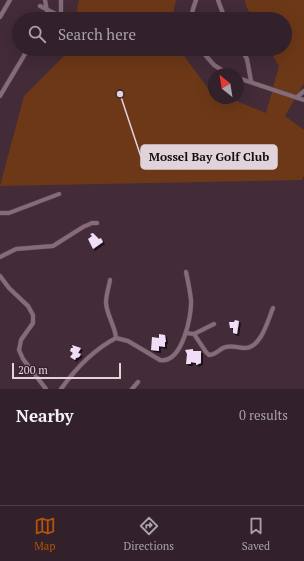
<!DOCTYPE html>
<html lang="en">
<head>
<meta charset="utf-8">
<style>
	:root { --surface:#32202a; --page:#3a2832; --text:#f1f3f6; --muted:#a8a3a8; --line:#4d3e47; --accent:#b45309 }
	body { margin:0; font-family:"PT Serif",serif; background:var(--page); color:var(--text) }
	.compass { position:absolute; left:208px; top:68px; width:36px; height:36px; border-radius:50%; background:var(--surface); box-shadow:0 4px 16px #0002; rotate:330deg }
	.scale { position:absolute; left:12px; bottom:10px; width:109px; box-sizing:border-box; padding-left:4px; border:2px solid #e2d2da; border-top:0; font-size:11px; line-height:14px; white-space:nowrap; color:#e2d2da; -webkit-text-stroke:3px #38212e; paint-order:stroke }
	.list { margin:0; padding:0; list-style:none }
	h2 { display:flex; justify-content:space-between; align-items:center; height:52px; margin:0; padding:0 16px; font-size:17px }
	h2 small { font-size:13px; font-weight:400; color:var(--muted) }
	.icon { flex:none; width:22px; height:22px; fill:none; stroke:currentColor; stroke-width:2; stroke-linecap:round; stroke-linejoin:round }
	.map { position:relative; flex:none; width:304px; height:389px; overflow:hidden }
	.search { position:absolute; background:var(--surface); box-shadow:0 4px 16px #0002; left:12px; right:12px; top:12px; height:44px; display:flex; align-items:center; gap:10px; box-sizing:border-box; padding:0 14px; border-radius:22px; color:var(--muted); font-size:15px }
	.sheet { height:116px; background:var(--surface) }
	nav { display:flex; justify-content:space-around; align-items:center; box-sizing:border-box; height:56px; border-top:1px solid var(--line); background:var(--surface); font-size:11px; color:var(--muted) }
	nav a { display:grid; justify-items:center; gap:2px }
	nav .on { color:var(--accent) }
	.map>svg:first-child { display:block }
	.green { fill:#6c3818 }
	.building { fill:#f0def8; filter:url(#shadow) }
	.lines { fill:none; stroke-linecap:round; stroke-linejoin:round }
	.street-casing { stroke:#5d4853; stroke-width:5 }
	.street { stroke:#866b79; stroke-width:4 }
	.leader { fill:none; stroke:#e2d2da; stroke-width:1.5 }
	.callout-dot { fill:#e2d2da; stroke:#38212e; stroke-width:1.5 }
	.callout { fill:#e2d2da; stroke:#e2d2da; stroke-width:1.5 }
	.callout-label { font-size:12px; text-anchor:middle; font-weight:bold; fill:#111 }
</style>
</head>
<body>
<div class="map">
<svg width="304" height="389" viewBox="0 0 304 389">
	<defs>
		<filter id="shadow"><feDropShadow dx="2" dy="2" stdDeviation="0" flood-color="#0009"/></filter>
	</defs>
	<rect width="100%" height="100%" fill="#432b38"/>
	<!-- green -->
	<path class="green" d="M79,0H176L172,19H75Z
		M245,0H304V83L285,116L304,130V175L302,180L0,186L24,96L68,52V49H179L209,90L214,92V98H229L266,113L279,66L269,49H285V19H253L246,6Z"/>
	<!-- building -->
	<path class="building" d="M93,233L99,239L101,238L103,242L93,249L88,239L92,236L90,234Z
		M235,320L239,321L237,334L233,333V328H230L229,322H234Z
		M159,334L165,335L166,342H165V347L159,346V351L151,350L152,337L159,338Z
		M72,345L81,348L78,353L81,354L79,357L76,358L75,360L70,357L73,353L70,351L71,348H73Z
		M193,349V351H201V363L196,365V363L191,362V364H186L187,354L185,350Z"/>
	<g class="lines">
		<!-- street casing -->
		<g class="street-casing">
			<path id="street" d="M45,0L47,11
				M218,0L225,19
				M40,6L62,17
				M0,17L10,0
				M46,19L53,14
				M61,19V0
				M191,19L193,9L196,0
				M200,49L214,65L228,74
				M241,49L247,59L251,81
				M238,78L304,100
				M0,96L25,54L33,49
				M297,97L304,91
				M0,213H9L59,194
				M0,257L16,249L53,246L83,227L92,223H97
				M0,276L9,288L28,306L33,315V323L21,340L19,350L23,359L46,389
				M110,280C109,287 106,295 106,302C106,314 115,325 116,338
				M186,333L194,334L206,352L209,355C216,355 220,348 226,347C233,345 239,348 245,348C261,348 268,320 273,308
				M194,334L214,324
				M61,389C76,368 93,350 116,338L128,341L160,360C182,364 192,316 191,300C190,291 188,281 186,272
				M132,389L138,382"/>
		</g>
		<!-- street -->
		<use href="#street" class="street"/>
	</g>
	<!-- callouts -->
	<path class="leader" d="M120 94L141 157"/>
	<circle class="callout-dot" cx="120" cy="94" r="4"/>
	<rect class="callout" x="141" y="145" width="136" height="24" rx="4"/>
	<g class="callout-label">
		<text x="209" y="161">Mossel Bay Golf Club</text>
	</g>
</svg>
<svg class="compass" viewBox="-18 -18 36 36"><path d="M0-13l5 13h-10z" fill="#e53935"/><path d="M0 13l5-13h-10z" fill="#a8a3a8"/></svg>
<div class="scale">200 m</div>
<div class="search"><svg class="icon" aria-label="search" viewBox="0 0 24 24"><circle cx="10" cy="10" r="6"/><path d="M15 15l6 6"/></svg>Search here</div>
</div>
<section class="sheet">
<h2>Nearby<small>0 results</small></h2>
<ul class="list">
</ul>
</section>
<nav>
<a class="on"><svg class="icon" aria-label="map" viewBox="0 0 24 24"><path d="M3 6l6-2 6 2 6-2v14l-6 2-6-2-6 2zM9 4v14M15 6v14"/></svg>Map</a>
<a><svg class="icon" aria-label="directions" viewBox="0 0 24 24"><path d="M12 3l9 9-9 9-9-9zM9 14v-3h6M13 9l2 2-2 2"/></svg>Directions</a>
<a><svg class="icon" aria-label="saved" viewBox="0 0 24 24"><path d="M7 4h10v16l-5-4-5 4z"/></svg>Saved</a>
</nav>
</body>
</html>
